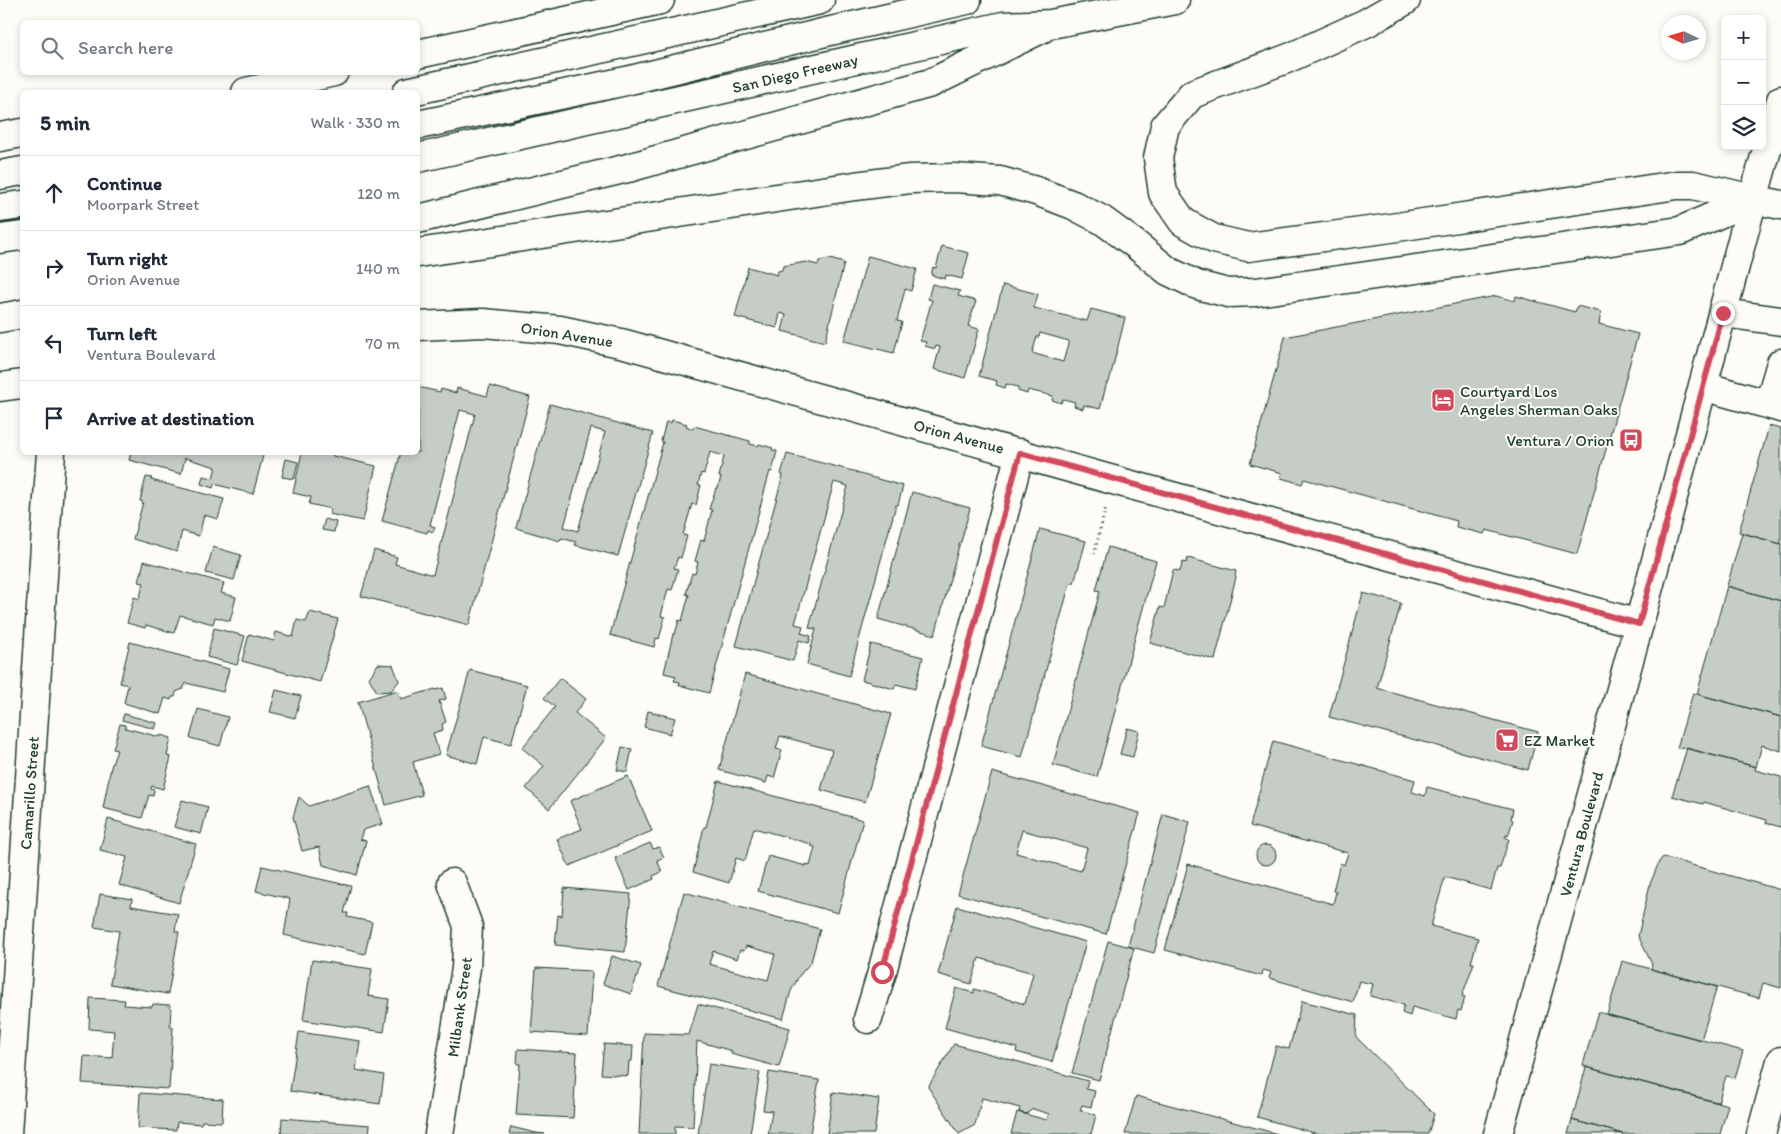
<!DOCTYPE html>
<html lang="en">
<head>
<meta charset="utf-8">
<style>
	:root { --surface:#fff; --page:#f2f2f3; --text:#1f2937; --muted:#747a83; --line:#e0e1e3 }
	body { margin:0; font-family:Itim,sans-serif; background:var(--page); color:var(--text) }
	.controls { position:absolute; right:15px; top:15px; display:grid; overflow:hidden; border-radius:8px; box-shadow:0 2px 8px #0003 }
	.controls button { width:45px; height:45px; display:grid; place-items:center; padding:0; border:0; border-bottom:1px solid var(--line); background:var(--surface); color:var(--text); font:25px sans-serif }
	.compass { position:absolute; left:1661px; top:15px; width:45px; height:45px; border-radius:50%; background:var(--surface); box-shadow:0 2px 8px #0003; rotate:274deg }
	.stop { position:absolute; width:15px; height:15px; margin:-11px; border:4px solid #d1495b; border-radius:50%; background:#fff }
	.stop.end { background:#d1495b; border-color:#fff; box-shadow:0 1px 5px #0008 }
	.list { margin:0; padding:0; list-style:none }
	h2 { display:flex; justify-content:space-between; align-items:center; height:65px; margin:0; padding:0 20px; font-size:21px }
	h2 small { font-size:16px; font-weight:400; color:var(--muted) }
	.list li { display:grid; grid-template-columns:32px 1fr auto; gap:15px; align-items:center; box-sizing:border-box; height:75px; padding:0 20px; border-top:1px solid var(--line) }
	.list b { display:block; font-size:19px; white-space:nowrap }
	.list p { margin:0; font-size:16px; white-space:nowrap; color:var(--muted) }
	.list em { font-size:16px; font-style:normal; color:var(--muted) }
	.icon { flex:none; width:28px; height:28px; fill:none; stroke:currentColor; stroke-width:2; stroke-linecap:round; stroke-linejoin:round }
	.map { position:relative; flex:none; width:1781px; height:1134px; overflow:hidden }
	.search { position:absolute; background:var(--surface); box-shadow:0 2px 8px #0003; left:20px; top:20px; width:400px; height:55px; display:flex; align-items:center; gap:12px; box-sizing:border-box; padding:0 18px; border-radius:8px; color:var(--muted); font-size:19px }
	.panel { position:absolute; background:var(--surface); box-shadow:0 2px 8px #0003; left:20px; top:90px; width:400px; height:365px; border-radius:8px }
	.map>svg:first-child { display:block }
	.building { fill:#c6cdc7; stroke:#1f3d34; fill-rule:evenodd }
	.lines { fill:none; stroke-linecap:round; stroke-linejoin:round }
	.minor-casing { stroke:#1f3d34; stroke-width:31 }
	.major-casing { stroke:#1f3d34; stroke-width:31 }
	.highway-casing { stroke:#1f3d34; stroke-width:31 }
	.path { stroke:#1f3d34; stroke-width:3; stroke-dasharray:1 4; stroke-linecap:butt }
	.minor { stroke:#fdfcf7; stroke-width:28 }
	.major { stroke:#fdfcf7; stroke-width:28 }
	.highway { stroke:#fdfcf7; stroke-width:28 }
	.route { stroke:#d1495b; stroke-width:6 }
	.labels { text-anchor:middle; stroke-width:4; stroke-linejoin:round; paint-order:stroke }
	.street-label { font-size:16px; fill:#1f3d34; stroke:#fdfcf7 }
	.poi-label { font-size:16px; fill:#1f3d34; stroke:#fdfcf7; text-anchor:start }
</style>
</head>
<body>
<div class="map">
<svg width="1781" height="1134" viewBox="0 0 1781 1134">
	<rect width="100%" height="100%" fill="#fdfcf7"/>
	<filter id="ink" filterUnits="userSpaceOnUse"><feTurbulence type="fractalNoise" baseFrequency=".02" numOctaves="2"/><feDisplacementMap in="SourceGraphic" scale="10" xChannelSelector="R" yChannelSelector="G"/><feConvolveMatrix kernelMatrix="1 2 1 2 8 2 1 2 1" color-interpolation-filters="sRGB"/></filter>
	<g filter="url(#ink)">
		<!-- building -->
		<path class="building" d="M942,246L969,253L962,279L946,275L945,279L931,275L933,267L936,268Z
			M868,256L917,269L911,291L905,289L897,321L902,322L894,353L844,341Z
			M830,259L844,263L825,342L782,331L786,315L780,313L777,328L735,317L748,267L777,275L778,271L782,270L783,266L806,262L818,265L819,261Z
			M932,284L960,291L958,296L976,301L968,326L979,329L965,378L934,369L940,347L936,346L935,349L925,346L926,342L920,341L932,300L928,299Z
			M1003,285L1038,294L1034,308L1087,321L1091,309L1125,318L1109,382H1107L1100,409L1084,405L1083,409L1074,406L1075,402L1063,399L1061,403L1052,400L1053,396L1028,390L1027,394L1018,391V387L1006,384L1005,388L996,385L997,381L979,376ZM1040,333L1069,341L1063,362L1032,353L1037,337H1039Z
			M1496,296L1515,301L1516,296L1575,312L1577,306L1601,312L1599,324L1638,334L1577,554L1486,530L1484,534L1456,527L1457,521L1304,479L1302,484L1281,478L1282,473L1250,464L1285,337Z
			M490,386L530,397L469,625L361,596L374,550L397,557L395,564L433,575L475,414L460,410L430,525L435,527L433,532L428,530L427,533L382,521L401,452H418V387L440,392L441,389L456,393L457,388L487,396Z
			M550,404L653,433L618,556L575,545L576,542L561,538L560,541L516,528ZM591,428L605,432L578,531L564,527Z
			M672,420L687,424L686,426L693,429L694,426L750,441V444L758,446L759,444L773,448L772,450L777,451L772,472L770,471L709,693L679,685L680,682L674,681L676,676L664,673L673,634H675L679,620L682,621L689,595L686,594L692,573L695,574L698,562L695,561L701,540L704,541L712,510L709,509L716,488H718L721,477H719L724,456L710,452L704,474L701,473L698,485H701L696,505L692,504L683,535L687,536L681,558L678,557L674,568L678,569L672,590L668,589L661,616L665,617L659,639L656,638L654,647L610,635L663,442L661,441L666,422L671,423Z
			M1769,426L1781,429V544L1739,532Z
			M131,452H264L253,494L214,484L213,488L201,484L203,476L213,478L216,467L185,458L181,474L129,460Z
			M302,452H333V456L376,466L363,521L329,514L331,509L309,504L311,497L293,493Z
			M787,454L857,472L856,473L903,486L898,505H896L849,676L807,664L816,629L809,628L848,486L834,482L795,624L803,626L801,633L811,636L809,643L799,640L793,661L736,646L783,475L781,474Z
			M286,459L298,462L294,479L282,477Z
			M146,477L152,478L151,480L224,499L218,519L204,515L199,536L182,531L177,552L133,539L143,502L140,501Z
			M912,492L970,508L961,542H960L935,635L878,619Z
			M325,519L336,522L334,532L322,530Z
			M1040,529L1086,541L1074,583H1070L1022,757L981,746Z
			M1742,533L1781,544V601L1727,586Z
			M213,547L241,555L234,580L206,573Z
			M1108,547L1156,561L1097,777L1053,765L1100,591L1096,590Z
			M1188,558L1236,571L1235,576L1236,577L1215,660L1150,643L1160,607L1164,608L1173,570L1180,571L1183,562L1186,563Z
			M144,561L224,583L221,593L236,597L230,621L215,617L213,624L180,615L174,633L146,625L145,628L127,623L134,597L139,599L144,583L139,582Z
			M1727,586L1781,601V717L1697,694Z
			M1363,593L1401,603L1377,688L1538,732L1528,770L1329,717Z
			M310,612L338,619L320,682L242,661L249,634L274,641L276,632L293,637L297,620L306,622Z
			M214,628L245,636L237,665L207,657Z
			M130,642L229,669L223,692L186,683L183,689L176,692L175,697H172L171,700L165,698L160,714L124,703L128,685L120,683Z
			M871,644L923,657L915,689L896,684L894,689L862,680Z
			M378,664L393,665L399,681L391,691L377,692L369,678Z
			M470,670L527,685L511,744L484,737L477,764L446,755Z
			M745,674L891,714L865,802L821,790L832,750L780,736L776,749L782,750L774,778L768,776L766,783L719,770Z
			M560,678L586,699L575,713L606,738L549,809L526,788L544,766L522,748L555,707L544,698Z
			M443,688L446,699L439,701L446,722L442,724L443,730L433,733L439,754L413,762L422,795L386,805L358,702L398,690L401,699L435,689L436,690Z
			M276,690L301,696L295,718L270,712Z
			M1693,693L1781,717V751L1762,745L1756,767L1681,747L1680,749L1677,748Z
			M198,709L228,717L220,746L190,738Z
			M648,711L675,718L670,734L644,727Z
			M124,714L157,723L155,729L122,720Z
			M120,724L125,725V728L160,737L161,735L171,738L167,756L171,757L163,789L152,786L151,789L154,790L153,796L149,795L142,818L103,808L111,767L117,750L113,749Z
			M1127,728L1139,731L1133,757L1120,754Z
			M1273,741L1415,780L1412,792L1425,796L1427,787L1513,809L1511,819L1513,820L1508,836L1506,835L1505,837L1509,839L1500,868H1497L1491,890L1445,877L1431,926L1478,938L1471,963H1474L1462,996L1465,997L1461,1011L1458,1010L1456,1019L1412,1007L1410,1016L1402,1013L1404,1005L1370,996L1373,984L1359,981L1353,1002L1269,978L1271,972L1263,970L1262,976L1165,950L1188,864L1333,904L1336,892L1333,891L1340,863L1344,865L1348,853L1250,826Z
			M622,747L632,749L627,772L617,770Z
			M1687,748L1756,767L1755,770L1781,777V827L1766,823L1767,820L1704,802L1703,804L1672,796Z
			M992,772L1140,813L1106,934L958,894ZM1022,830L1087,848L1081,871L1016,853Z
			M628,776L652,831L569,866L557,839L582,829L570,801Z
			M718,781L863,820L838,913L758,891L768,856L806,866V864L810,866L815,847L811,846V844L754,828L745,861L736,858L729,883L693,872L704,827H706Z
			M370,786L383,824L363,830L360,839L366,841L357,875L323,865L319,847L302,851L293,817L299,797L309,806Z
			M182,800L208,807L201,834L174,827Z
			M1163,814L1190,822L1154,953L1128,946Z
			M108,819L196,844L179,903L119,885L127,857L100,850Z
			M650,843L653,849L659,847L664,857L657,860L662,872L653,876L654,879L629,890L615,858Z
			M1256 855a10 10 0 1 1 20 0a10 10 0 1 1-20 0Z
			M1663,857L1781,890V988L1763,983L1759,998L1651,969L1652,964L1638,936L1650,884L1659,862Z
			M262,866L351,886L344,913H348L347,917L372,922L365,954L284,935L290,899L256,891Z
			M564,888L631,894L625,952L555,945L558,915L562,916Z
			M684,892L820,929L811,962L799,976L791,991L783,1019L658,986ZM746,946L775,954L768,980L709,964L713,951L737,959L740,950L744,951Z
			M100,894L132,899L131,906L178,914L175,931L179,932L168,994L110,984L119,931L94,927Z
			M957,906L1086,942L1052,1062L1016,1052L1017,1048L945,1028L956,988L974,993V989L1025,1004L1033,973L979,958L971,984L938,974Z
			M1108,941L1134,948L1099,1080L1072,1073Z
			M612,956L641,965L631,994L603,984Z
			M312,960L372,969L368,996L389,999L384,1032L303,1020Z
			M1622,961L1717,987L1701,1040L1607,1015Z
			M536,968L591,971L592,974L588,1036L531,1032Z
			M90,998L125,1000L124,1005L152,1007L153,1004L170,1005V1008H171L170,1027H173L169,1089L82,1083L84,1056L112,1058L114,1031L89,1029Z
			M1302,1001L1357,1015L1356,1037L1434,1114L1428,1134H1318L1257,1117L1276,1046L1289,1049Z
			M698,1004L790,1028L779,1067L731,1054L732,1051L697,1041L693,1127L675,1126V1134H639L644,1033L689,1035Z
			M1598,1012L1743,1051L1735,1078L1726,1076L1718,1103L1586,1067L1583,1065Z
			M299,1032L360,1041L356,1070L384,1075L380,1104L290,1091Z
			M604,1044L633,1046L632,1061H629L628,1076L601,1074Z
			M954,1044L1088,1081L1086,1089L1095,1091L1091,1107L1082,1105L1080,1110L1096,1115L1091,1134H1011L1017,1112L1047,1120L1049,1114L1033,1109L1026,1114L1019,1112L1020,1108L982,1098L975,1125L959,1134L928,1087Z
			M518,1049L577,1053L573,1118L516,1115L520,1064H517Z
			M709,1064L760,1072L750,1134H698Z
			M1586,1067L1728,1105L1720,1134H1623L1572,1120Z
			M769,1072L819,1080L810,1134H768L772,1111L763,1110Z
			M833,1092L879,1099L874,1134H827Z
			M140,1093L223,1099L222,1122L202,1121L201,1124L177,1122L176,1130L138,1128Z
			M1136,1096L1278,1134H1125Z
			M282,1118L370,1125L369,1134H281Z
			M1572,1120L1623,1134H1568Z
			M511,1127L536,1133L545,1134H509Z"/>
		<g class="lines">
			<!-- minor casing -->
			<g class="minor-casing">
				<path id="minor" d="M1753,199L1781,205
					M1723,313L1781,321
					M418,326L483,323L560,330L625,344L1113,480L1639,624
					M1703,386L1781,408
					M0,387L22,384
					M1769,404L1781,363
					M868,1019L882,972L1020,453
					M7,1134L51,452
					M439,1134L466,968L468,926L452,883
					M1761,1134L1781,1061"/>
			</g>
			<!-- major casing -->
			<g class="major-casing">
				<path id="major" d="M1498,1134L1639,624L1753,199L1781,100"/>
			</g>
			<!-- highway casing -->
			<g class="highway-casing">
				<path id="highway" d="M1406,0L1366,23L1289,58L1192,94L1165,126L1158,158L1163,193L1183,222L1214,239L1248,247L1384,229L1677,185H1693L1753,199
					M418,54L660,0
					M246,92L334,72
					M407,92L820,0
					M418,125L626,81L826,32L967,0
					M0,137L22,133
					M418,158L1003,26L1051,24L1175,0
					M0,175L22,171
					M0,208L22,205
					M418,219L628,168L931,83L1043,28
					M0,239L22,236
					M418,253L855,186L910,179L954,178L1000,181L1036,191L1073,205L1102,220L1135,244L1168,271L1197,285L1228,293L1256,292L1680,231L1753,199
					M0,318L22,314"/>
			</g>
			<!-- path -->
			<path class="path" d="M1094,554L1106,507"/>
			<!-- minor -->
			<use href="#minor" class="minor"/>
			<!-- major -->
			<use href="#major" class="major"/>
			<!-- highway -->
			<use href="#highway" class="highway"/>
		</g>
	</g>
	<g class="lines" filter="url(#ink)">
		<!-- route -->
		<path class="route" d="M882,972L1020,453L1639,624L1723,313"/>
	</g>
	<!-- icons -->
	<defs>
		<g id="hotel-square" transform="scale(1.25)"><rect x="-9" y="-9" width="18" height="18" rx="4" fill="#d1495b" stroke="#fdfcf7"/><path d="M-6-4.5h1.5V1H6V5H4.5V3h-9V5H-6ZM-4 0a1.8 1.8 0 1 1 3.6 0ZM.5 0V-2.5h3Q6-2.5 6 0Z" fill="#fff"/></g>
		<g id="bus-square" transform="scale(1.25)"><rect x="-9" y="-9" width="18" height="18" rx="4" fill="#d1495b" stroke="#fdfcf7"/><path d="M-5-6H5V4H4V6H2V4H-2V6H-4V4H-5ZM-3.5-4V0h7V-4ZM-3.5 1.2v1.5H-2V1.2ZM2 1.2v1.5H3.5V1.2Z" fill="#fff"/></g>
		<g id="supermarket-square" transform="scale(1.25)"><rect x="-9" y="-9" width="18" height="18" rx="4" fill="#d1495b" stroke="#fdfcf7"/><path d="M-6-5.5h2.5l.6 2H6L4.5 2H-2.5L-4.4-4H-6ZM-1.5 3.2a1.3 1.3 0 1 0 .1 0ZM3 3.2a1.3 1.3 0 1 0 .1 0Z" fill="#fff"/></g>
	</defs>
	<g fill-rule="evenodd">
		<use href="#hotel-square" x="1443" y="400"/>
		<use href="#bus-square" x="1631" y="440"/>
		<use href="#supermarket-square" x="1507" y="740"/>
	</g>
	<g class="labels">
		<!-- street labels -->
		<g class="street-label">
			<text transform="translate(795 73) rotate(-13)" y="6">San Diego Freeway</text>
			<text transform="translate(567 334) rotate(9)" y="6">Orion Avenue</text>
			<text transform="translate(959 436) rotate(15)" y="6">Orion Avenue</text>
			<text transform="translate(29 793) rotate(-86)" y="6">Camarillo Street</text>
			<text transform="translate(1581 834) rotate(-75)" y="6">Ventura Boulevard</text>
			<text transform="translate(459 1007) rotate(-82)" y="6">Milbank Street</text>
		</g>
		<!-- poi labels -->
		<g class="poi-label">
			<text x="1460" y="397">Courtyard Los<tspan x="1460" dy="18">Angeles Sherman Oaks</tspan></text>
			<text x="1614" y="446" text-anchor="end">Ventura / Orion</text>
			<text x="1524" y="746">EZ Market</text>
		</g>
	</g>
</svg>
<div class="controls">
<button>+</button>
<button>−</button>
<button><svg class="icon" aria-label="layers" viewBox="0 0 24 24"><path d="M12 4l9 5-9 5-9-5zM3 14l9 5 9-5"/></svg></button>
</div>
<svg class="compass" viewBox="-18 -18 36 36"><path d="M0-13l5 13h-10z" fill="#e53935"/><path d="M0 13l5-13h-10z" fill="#747a83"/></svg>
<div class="stop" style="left:882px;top:972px"></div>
<div class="stop end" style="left:1723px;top:313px"></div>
<div class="search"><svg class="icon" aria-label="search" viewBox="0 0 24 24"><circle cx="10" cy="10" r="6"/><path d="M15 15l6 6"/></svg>Search here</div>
<section class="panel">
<h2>5 min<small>Walk · 330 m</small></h2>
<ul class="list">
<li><svg class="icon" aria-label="ahead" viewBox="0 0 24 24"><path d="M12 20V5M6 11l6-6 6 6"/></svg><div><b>Continue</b><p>Moorpark Street</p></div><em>120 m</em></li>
<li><svg class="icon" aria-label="right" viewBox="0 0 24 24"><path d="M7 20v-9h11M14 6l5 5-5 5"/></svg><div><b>Turn right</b><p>Orion Avenue</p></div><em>140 m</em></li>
<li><svg class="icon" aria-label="left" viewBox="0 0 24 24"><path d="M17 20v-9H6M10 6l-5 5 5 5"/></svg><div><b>Turn left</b><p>Ventura Boulevard</p></div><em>70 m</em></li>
<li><svg class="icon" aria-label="arrive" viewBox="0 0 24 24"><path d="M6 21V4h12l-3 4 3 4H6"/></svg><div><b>Arrive at destination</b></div></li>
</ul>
</section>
</div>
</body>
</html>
